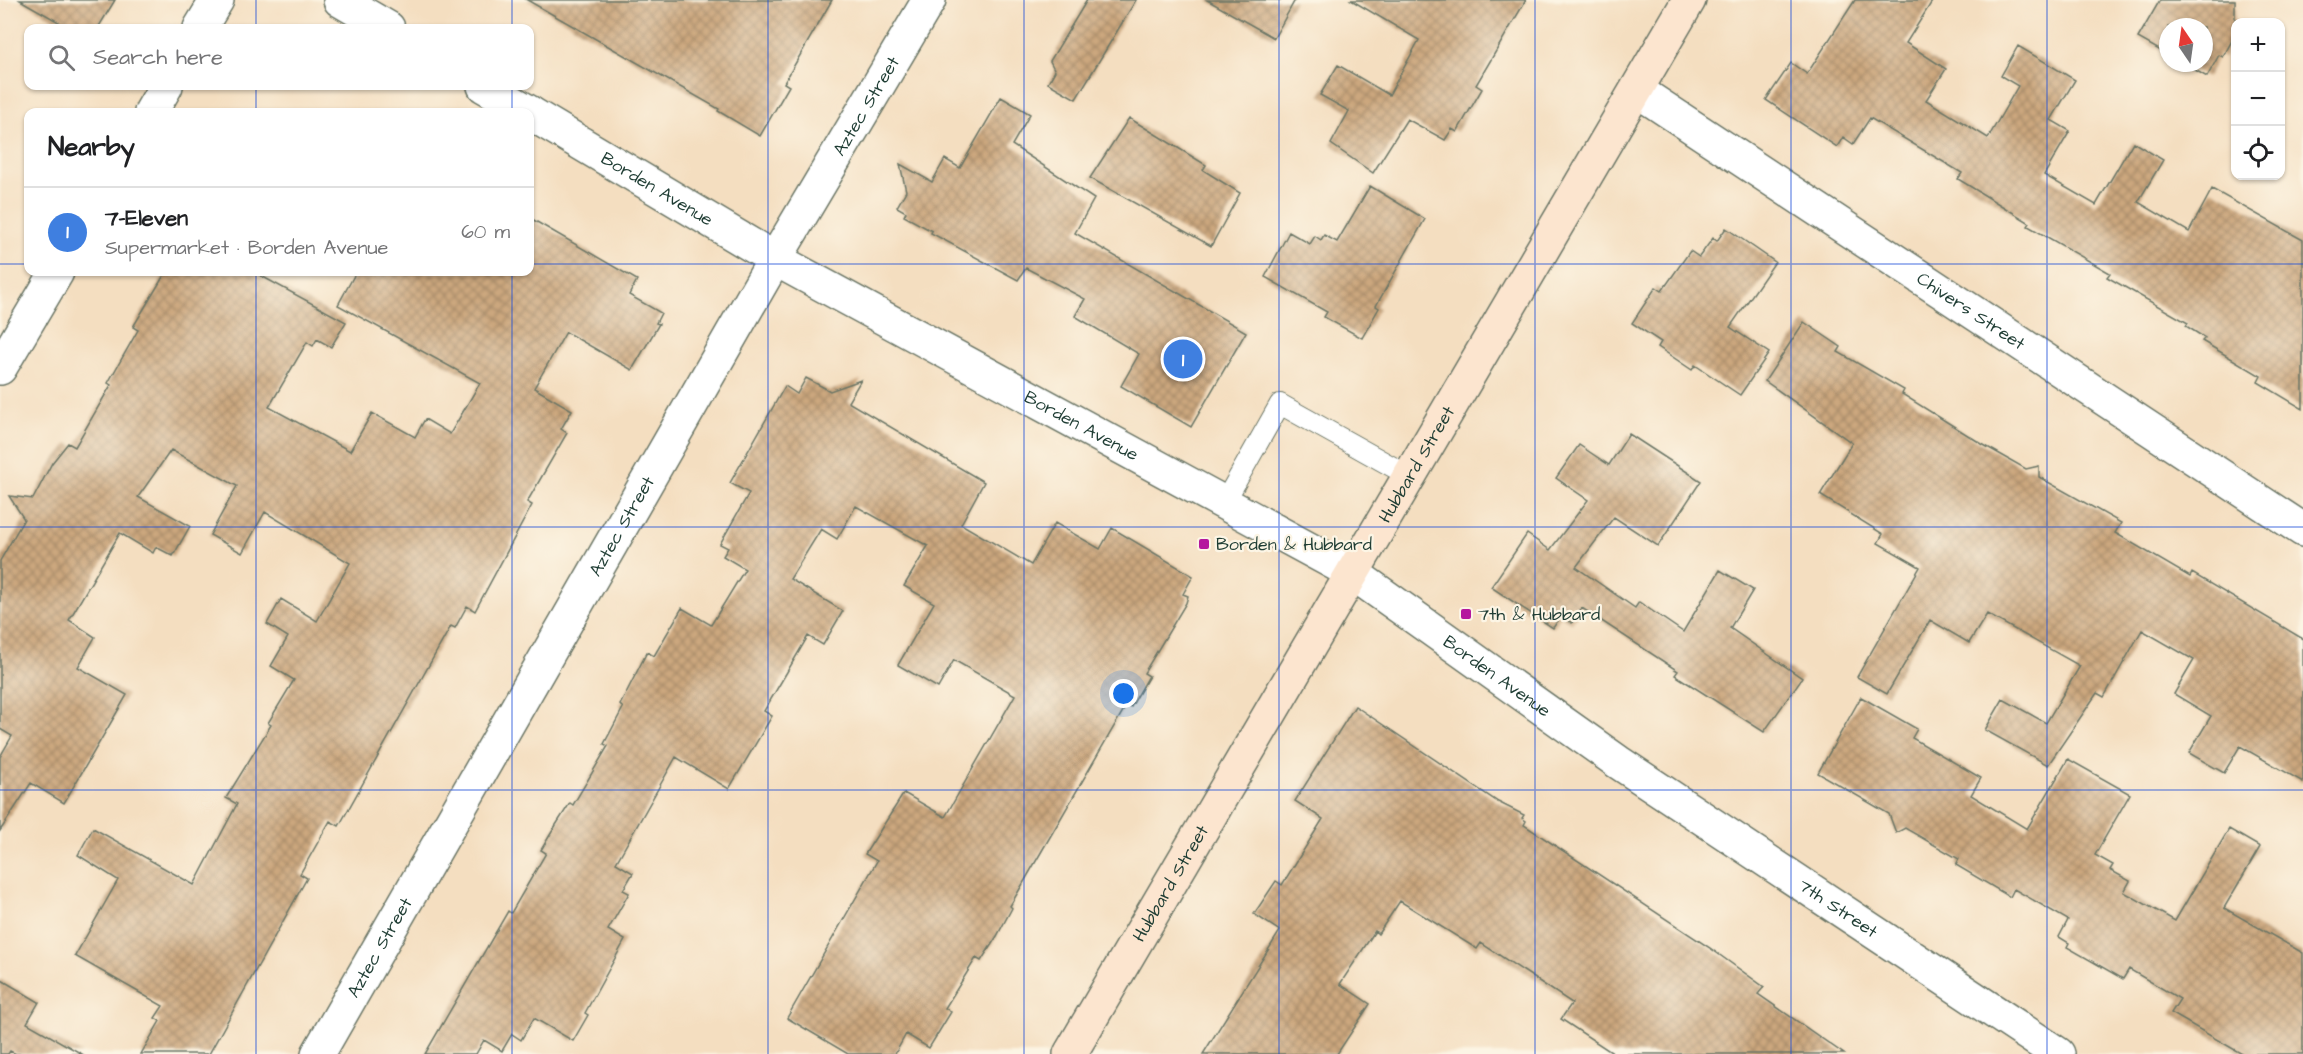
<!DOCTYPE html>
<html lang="en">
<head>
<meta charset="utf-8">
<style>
	:root { --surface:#fff; --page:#f6f6f6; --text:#202124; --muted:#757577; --line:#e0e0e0; --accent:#db2777 }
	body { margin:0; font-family:"Architects Daughter",sans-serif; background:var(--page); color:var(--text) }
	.controls { position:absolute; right:18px; top:18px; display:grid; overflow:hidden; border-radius:12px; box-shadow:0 2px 4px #0004 }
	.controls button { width:54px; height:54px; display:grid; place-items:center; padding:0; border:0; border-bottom:2px solid var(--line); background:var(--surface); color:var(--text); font:30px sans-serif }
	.compass { position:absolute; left:2159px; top:18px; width:54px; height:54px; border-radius:50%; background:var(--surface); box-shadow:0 2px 4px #0004; rotate:347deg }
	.you { position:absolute; left:1124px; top:694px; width:21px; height:21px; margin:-15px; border:4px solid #fff; border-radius:50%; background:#1a73e8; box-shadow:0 0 0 9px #1a73e833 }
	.badge { display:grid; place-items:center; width:39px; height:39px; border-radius:50%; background:var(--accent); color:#fff; font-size:20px; font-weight:700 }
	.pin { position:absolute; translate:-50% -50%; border:3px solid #fff; box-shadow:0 2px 6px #0006 }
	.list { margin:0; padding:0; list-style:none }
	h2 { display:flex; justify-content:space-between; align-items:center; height:78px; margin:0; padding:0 24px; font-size:26px }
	h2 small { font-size:20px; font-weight:400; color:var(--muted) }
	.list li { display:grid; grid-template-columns:39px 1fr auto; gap:18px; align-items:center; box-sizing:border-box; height:90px; padding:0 24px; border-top:2px solid var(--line) }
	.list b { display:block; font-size:22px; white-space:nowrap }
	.list p { margin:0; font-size:20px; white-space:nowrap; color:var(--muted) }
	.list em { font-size:20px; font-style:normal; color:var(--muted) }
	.icon { flex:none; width:33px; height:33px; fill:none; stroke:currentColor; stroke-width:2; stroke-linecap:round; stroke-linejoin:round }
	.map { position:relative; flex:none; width:2303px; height:1054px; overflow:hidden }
	.search { position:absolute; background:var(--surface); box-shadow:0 2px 4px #0004; left:24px; top:24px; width:510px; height:66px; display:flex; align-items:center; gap:15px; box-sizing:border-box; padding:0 21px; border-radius:12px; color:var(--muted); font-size:22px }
	.panel { position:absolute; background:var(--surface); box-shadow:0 2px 4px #0004; left:24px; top:108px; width:510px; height:168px; border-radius:12px }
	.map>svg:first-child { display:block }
	.building { fill:url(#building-cross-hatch) }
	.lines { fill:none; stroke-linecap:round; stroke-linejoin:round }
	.service-casing { stroke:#6a7565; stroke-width:22 }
	.minor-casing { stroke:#6a7565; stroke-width:36 }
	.tertiary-casing { stroke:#6a7565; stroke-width:36 }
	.secondary-casing { stroke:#6a7565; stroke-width:36 }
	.service { stroke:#fff; stroke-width:20 }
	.minor { stroke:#fff; stroke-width:33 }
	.tertiary { stroke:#fff; stroke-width:33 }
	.secondary { stroke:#fce5cf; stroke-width:33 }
	.grid { fill:none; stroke:#1d4ed8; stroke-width:1.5; stroke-opacity:0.55 }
	.poi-dot { fill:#b5179e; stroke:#fcf5e5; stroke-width:2 }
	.labels { text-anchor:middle; stroke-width:4.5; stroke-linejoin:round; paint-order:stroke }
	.street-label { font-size:18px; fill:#1f3d34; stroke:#fcf5e5 }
	.poi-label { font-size:18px; fill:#1f3d34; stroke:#fcf5e5; text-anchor:start }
</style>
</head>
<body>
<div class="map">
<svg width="2303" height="1054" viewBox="0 0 2303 1054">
	<defs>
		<pattern id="building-cross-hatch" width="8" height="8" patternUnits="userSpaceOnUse" patternTransform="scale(1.5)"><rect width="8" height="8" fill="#cca77e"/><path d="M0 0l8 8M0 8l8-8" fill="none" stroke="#a58968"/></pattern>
	</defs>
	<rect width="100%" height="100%" fill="#fcf5e5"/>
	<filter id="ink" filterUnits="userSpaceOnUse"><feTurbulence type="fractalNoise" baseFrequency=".0167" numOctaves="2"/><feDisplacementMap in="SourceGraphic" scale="12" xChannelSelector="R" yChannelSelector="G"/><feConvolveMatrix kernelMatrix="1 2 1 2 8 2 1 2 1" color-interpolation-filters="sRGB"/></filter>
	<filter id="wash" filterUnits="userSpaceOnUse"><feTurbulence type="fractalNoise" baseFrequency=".008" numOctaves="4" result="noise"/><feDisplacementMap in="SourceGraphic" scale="24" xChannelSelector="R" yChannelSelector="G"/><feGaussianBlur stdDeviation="1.35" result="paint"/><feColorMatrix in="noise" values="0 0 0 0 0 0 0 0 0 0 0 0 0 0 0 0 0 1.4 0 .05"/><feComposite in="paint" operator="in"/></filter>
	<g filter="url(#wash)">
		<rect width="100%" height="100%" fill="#f4dec0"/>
		<g id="blocks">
			<!-- building -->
			<path class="building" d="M20,0H115L98,28H69Z
				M527,0H832L784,83L789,86L760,136L718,111L719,109Z
				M1087,0H1136L1076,99L1048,83L1055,71L1050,61Z
				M1207,0H1295L1274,38Z
				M1351,0H1526L1476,85L1482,89L1457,132L1452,129L1445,140L1407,119L1373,173L1331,144L1349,111L1320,95L1338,65L1389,95L1419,40Z
				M1855,0H1933L1906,43L1946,69L1926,100L1988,138L2018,86L2001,76L2018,46L2075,80L2051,120L2070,131L2044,175L2096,205L2133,142L2163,160L2138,202L2189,232L2212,189L2303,240V409L2258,382L2261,376L2202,341L2205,338L2186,326L2188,323L2107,277L2110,273L2028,226L2030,223L1958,179L1962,173L1870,118L1853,144L1843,137L1837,147L1766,100L1791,63L1807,74Z
				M2160,0H2235V35L2223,57L2219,55L2207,77L2183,63H2204V27H2168V55L2138,38Z
				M1001,97L1030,114L1012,145L1094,199L1075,233L1246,332L1191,427L1121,386L1139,354L1075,316L1085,299L1026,268L1018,280L931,233L932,231L904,216L906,212L897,207L906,191L900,164L932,182L945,159L960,168Z
				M1129,118L1206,165L1203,170L1240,193L1211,246L1090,178Z
				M1370,186L1425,219L1376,306L1379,308L1362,338L1324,317L1327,312L1265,277L1289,232L1310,244L1315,236L1321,240L1324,235L1337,242Z
				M530,218L637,280L629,295L661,313L656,323L659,324L632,370L566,332L534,388L572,410L561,429L567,433L527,502L532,505L475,611L467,606L455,628L451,626L339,826L330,821L300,874L307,878L209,1054H141L160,1021L155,1018L163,1006L75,956L118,880L78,855L93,828L194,885L237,804L226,798L271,725L268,723L294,680L271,666L288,637L267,624L281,599L317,621L350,563L265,512L242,553L210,535L237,486L171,450L138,497L190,526L173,556L156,547L153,553L120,533L69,620L95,637L78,667L127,695L64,803L31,783L0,831V757L12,736L0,729V561L24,519L9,496L33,499L52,463L68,443L75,447L111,385L108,383L138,330L133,327L166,272H254L346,322L331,347L317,339L313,346L307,342L269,407L350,451L372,413L415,437L425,419L450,434L480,383L338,305L356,272H530Z
				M1726,228L1775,262L1730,327L1769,353L1740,395L1695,365L1692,370L1658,347L1661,342L1632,323L1656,287L1662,291L1690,251L1699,257L1713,238L1717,241Z
				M1804,322L1841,347L1838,352L1904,390L1902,394L1982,444L2026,469L2039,466V477L2121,523L2115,533L2190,577L2192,573L2303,639V782L2240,746L2224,773L2189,753L2211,716L2174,694L2194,660L2142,630L2104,697L2097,693L2048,765L1985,730L2003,699L2046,723L2080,666L1987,614L1969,643L1930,620L1887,694L1857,677L1920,567L1878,543L1883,534L1820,495L1852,443L1765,381Z
				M806,378L830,391L861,380L848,402L984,482L961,524L1031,565L1055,523L1100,549L1112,528L1193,576L1183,594L1188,596L1186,603L1144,673L1149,676L1131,707L1127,704L1010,906L1012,908L997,936L981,961L976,958L945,1008L951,1012L929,1048L906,1034L895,1054H848L787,1018L877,861L865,854L904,793L945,817L1015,695L954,660L938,688L898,665L934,603L904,586L928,546L856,506L837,539L821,529L790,579L843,611L823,645L808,636L764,711L772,716L729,789L676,757L616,863L633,873L623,890L629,893L608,930L625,940L585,1013L588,1015L573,1041L534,1018L521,1040L512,1034L502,1051L484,1040L476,1054H425L508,911L511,913L546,853L541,850L556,825L570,803L573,805L608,746L604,744L623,708L620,705L647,652L654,656L682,608L711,625L745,569L723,556L728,548L720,544L749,493L730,483L785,386L797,394Z
				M1629,434L1701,481L1658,546L1614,517L1576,567L1635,608L1639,602L1683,632L1720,570L1753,590L1730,628L1802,678L1764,732L1675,675L1678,671L1582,608L1572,623L1561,616L1553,628L1491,587L1527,534L1550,550L1588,500L1556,478L1579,445L1609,465Z
				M1861,697L1917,729L1912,738L1981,778L1971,795L2027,829L2068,759L2130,794L2095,855L2113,865L2110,870L2130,881L2124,892L2175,921L2229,829L2260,847L2224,908L2303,953V1054H2242L2171,1013L2180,999L2129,969L2123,979L2067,947L2069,943L2059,937L2068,920L2014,889L2010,897L1956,865L1959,859L1905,828L1896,833L1889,814L1818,773Z
				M1355,706L1498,802L1524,815L1522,818L1526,821L1524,825L1710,948L1764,987L1758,994L1844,1054H1614L1561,1019L1572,1003L1481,943L1477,949L1400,901L1378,934L1375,931L1340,984L1370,1004L1337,1054H1203L1280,931L1254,914L1276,881L1282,885L1323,819L1295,801Z
				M0,979L39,1002L27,1023L82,1054H16L10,1051L8,1054H0Z"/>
		</g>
	</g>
	<g filter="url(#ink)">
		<use href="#blocks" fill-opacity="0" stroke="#6a7565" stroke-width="1.5"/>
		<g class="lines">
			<!-- service casing -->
			<g class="service-casing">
				<path id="service" d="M1224,503L1280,404L1409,476"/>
			</g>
			<!-- minor casing -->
			<g class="minor-casing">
				<g id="minor">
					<path d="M200,28L217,0"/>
					<path id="s1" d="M1638,91L2303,530"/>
					<path d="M151,112L166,86"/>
					<path d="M0,368L57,272"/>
					<path id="s2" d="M318,1054L775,259L929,0"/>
				</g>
			</g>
			<!-- tertiary casing -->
			<g class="tertiary-casing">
				<g id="tertiary">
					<path d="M340,0L388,28"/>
					<path d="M484,86L529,112"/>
					<path id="s3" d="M530,113L775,259L1351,572L1618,762L2058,1054"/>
				</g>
			</g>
			<!-- secondary casing -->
			<g class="secondary-casing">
				<g id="secondary">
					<path id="s4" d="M1070,1054L1689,0"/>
				</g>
			</g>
			<!-- service -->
			<use href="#service" class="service"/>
			<!-- minor -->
			<use href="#minor" class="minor"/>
			<!-- tertiary -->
			<use href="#tertiary" class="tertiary"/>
			<!-- secondary -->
			<use href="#secondary" class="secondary"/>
		</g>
	</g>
	<!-- grid -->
	<path class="grid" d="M256,0V28M512,0V28M768,0V1054M1024,0V1054M1279,0V1054M1535,0V1054M1791,0V1054M2047,0V1054M256,86V112M512,86V112M0,264H28M530,264H2303M256,272V1054M512,272V1054M0,527H2303M0,790H2303"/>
	<!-- markers -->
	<g class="poi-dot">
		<rect x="1198" y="538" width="12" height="12" rx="3"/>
		<rect x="1460" y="608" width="12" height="12" rx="3"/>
	</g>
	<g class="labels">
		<!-- street labels -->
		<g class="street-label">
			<text dy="6" stroke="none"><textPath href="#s2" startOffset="1095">Aztec Street</textPath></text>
			<text dy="6" stroke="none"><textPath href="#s3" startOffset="148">Borden Avenue</textPath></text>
			<text dy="6" stroke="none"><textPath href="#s1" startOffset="399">Chivers Street</textPath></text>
			<text dy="6" stroke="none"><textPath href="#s3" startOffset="634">Borden Avenue</textPath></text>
			<text dy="6" stroke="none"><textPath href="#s4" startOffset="684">Hubbard Street</textPath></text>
			<text dy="6" stroke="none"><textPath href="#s2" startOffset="609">Aztec Street</textPath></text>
			<text dy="6" stroke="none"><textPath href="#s3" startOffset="1120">Borden Avenue</textPath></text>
			<text dy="6" stroke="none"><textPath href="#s4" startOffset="198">Hubbard Street</textPath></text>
			<text dy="6" stroke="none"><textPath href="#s3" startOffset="1533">7th Street</textPath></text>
			<text dy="6" stroke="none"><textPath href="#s2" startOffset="123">Aztec Street</textPath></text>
		</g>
		<!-- poi labels -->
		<g class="poi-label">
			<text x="1216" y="550">Borden &amp; Hubbard</text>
			<text x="1478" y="620">7th &amp; Hubbard</text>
		</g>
	</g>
</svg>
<div class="controls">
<button>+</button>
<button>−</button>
<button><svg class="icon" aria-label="locate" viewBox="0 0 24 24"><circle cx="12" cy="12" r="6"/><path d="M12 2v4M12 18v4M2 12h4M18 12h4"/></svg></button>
</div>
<svg class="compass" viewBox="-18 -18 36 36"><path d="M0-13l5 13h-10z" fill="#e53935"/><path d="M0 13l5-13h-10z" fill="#757577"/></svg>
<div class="you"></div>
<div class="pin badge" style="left:1183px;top:359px;background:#3f7fe0">1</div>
<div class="search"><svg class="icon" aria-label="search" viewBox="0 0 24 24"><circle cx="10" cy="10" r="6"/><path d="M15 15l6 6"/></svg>Search here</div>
<section class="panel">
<h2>Nearby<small></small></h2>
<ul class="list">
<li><span class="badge" style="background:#3f7fe0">1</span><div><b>7-Eleven</b><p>Supermarket · Borden Avenue</p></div><em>60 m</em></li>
</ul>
</section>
</div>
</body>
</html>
